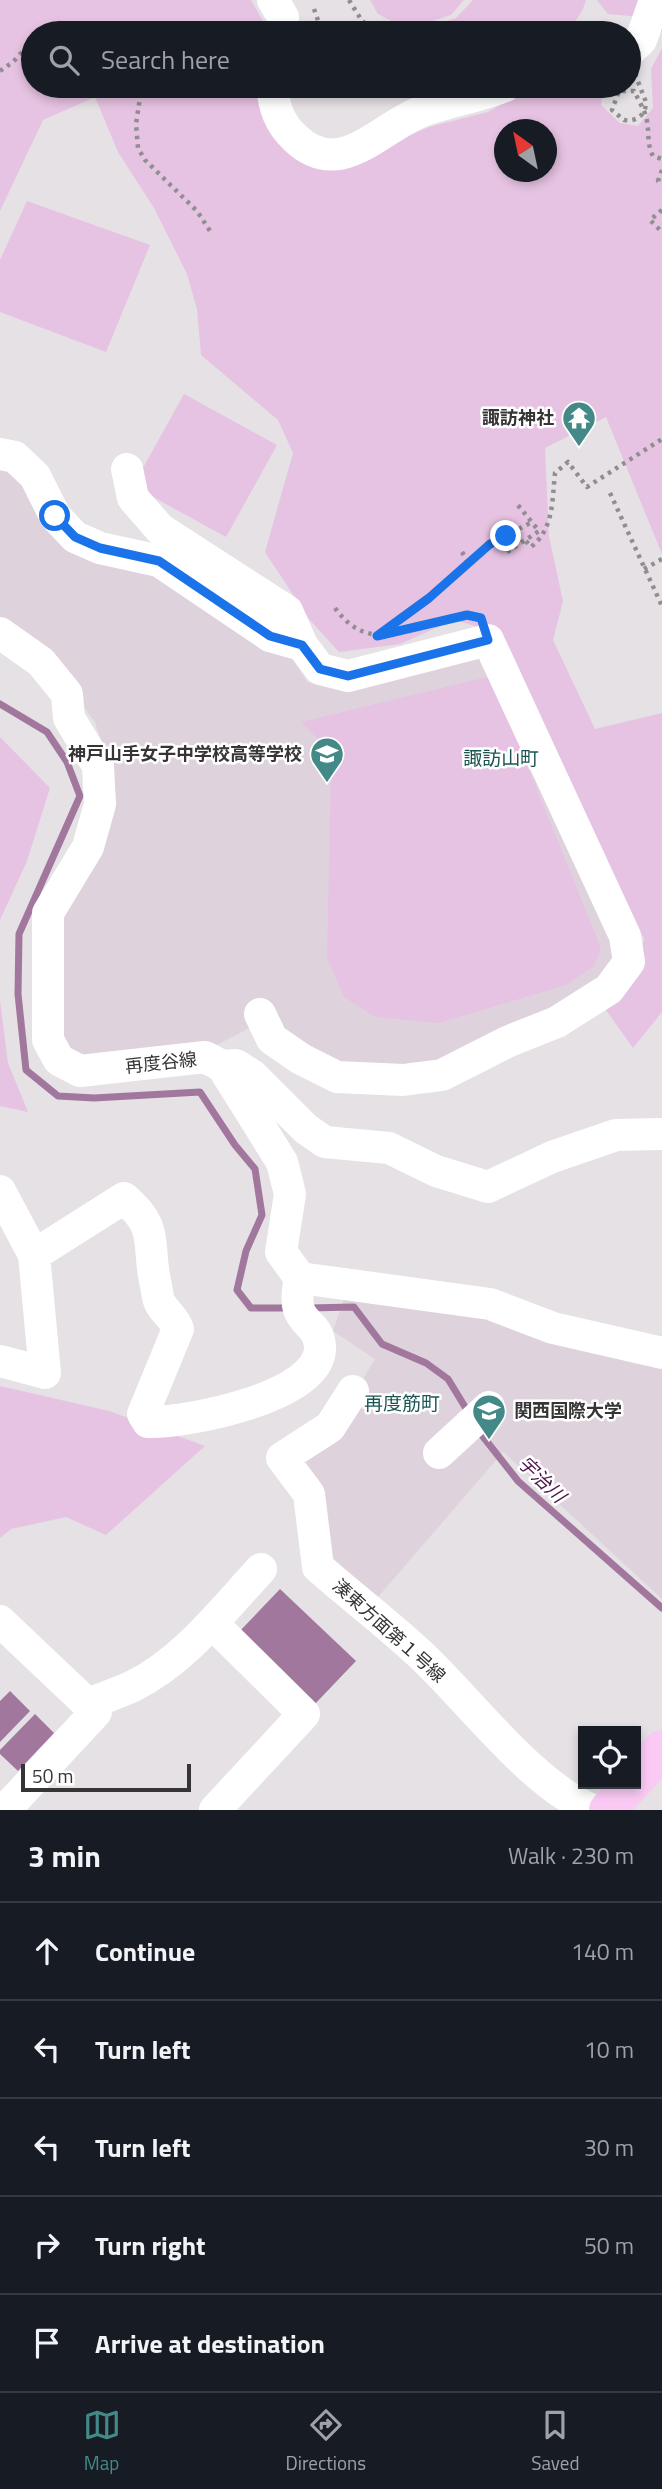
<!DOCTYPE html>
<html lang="en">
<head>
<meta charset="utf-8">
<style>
	:root { --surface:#171b24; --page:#20242c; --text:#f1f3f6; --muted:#9ea1a6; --line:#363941; --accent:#428987 }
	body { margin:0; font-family:"Titillium Web","Noto Sans JP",sans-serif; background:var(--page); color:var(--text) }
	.controls { position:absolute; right:21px; bottom:21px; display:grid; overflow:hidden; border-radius:0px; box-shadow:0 4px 10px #0003 }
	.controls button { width:63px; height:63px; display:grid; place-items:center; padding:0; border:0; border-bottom:2px solid var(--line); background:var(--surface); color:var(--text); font:35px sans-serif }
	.compass { position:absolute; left:494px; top:119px; width:63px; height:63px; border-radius:50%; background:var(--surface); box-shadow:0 4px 10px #0003; rotate:327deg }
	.scale { position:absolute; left:21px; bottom:18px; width:170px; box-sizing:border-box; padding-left:7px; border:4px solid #363435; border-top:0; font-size:19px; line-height:24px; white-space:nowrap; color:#363435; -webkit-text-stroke:5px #fff; paint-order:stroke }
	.stop { position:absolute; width:21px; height:21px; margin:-16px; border:5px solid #1a73e8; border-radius:50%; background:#fff }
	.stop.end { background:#1a73e8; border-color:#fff; box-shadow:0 2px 7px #0008 }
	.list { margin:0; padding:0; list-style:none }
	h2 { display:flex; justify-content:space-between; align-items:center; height:91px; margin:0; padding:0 28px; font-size:30px }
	h2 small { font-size:23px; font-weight:400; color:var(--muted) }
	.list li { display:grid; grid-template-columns:46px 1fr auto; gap:21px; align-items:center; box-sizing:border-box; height:98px; padding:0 28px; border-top:2px solid var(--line) }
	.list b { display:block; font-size:26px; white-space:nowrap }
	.list em { font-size:23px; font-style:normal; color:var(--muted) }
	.icon { flex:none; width:38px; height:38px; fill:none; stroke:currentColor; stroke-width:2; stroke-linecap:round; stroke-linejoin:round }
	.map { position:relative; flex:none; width:662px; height:1810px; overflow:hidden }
	.search { position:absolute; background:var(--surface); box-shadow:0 4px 10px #0003; left:21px; right:21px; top:21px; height:77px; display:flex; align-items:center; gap:18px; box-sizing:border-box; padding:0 24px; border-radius:38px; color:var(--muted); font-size:26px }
	.sheet { height:581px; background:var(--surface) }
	nav { display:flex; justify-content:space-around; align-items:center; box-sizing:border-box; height:98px; border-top:2px solid var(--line); background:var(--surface); font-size:19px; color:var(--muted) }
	nav a { display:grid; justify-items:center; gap:4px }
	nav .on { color:var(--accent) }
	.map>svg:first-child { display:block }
	.built { fill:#ded3dc }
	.green { fill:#e6c3e2; fill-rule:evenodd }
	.water { fill:#a2779e }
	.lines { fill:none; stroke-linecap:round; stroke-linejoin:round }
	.stream { stroke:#a2779e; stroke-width:7 }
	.path { stroke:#918e91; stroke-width:4.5; stroke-dasharray:3.5 5; stroke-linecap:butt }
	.minor { stroke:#fff; stroke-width:32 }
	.major { stroke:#facaf5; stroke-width:38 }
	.route { stroke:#1a73e8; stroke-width:9 }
	.labels { text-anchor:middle; stroke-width:5; stroke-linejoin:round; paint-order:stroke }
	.poi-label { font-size:18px; font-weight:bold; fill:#363435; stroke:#fff; text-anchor:end }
	.street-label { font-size:18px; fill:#363435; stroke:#fff }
	.neighbourhood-label { font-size:19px; fill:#1b5654; stroke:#fff }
	.water-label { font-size:19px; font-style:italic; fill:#4b1649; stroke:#fff }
</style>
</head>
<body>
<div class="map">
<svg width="662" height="1810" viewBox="0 0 662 1810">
	<rect width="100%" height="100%" fill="#e5e1e5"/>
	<!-- built -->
	<path class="built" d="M0,462L13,465L47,522L155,568L293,660L307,682L341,686L485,654L620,943L603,985L434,1068H344L307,1053L270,1017L215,1046L77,1059L62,1044L56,932L108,763L95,722L48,658L0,622Z
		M346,1293L472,1307L662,1363V1599L503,1452L372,1604L338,1577L293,1457L332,1430L375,1359L333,1331Z"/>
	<!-- green -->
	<path class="green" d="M0,0H251L264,23L262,33H33V86H256L263,116L329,169L429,127L488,112L535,86H603L601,105L620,123L638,126L653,108L651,69L662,48V554L606,417L545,448L549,537L563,601L553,640L595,729L662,713V1012L633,1048L606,1010L635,975L644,939L497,632L454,620L400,644L339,652L309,619L265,552L293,453L278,420L201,355L197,309L187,274L154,208L118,152L95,97L43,120L0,211ZM504,130H546V172H504Z
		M370,0H464L451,15L407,29L378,14Z
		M473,0H586C573,45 538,26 505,23L491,33H415L456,18Z
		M597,0H662V32L642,17L608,14Z
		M27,201L150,245L106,352L0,312V260Z
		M184,394L277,445L226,537L133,486Z
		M491,676L601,948L594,966L566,985L438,1023L375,1017L344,997L327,958L331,769L323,744L301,722Z
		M0,737L50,788L27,861L0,920Z
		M0,1001L8,1063L28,1112L0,1106Z
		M0,1386L109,1411L205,1446L106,1535L66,1517L11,1529L0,1538Z"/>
	<!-- water -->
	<path class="water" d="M280,1589L356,1661L314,1705L238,1633Z
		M10,1691L30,1711L0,1742V1701Z
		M35,1714L54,1733L18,1771L0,1754V1750Z"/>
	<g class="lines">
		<!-- stream -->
		<path class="stream" d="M0,704L47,732L67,762L80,796L19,934L18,994L26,1070L58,1096L94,1098L200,1092L235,1145L255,1169L262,1215L246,1251L237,1290L251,1308H290
			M309,1308L354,1307L382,1344L426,1363L448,1379L470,1415
			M477,1429L518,1481L662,1608"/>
		<!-- path -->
		<path class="path" d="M349,0L362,21L379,33
			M314,9L320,26L319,33
			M307,23L353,33
			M568,25L580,33
			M0,71L13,62L33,40
			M635,74L646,102C646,115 636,122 624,120L612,110L619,91H634C638,99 644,109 646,117C650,130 646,143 653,156L662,159
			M138,86L141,91L136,124L138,148L145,160L197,211L212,234
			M662,170L658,181L662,184
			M662,210L650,220L662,232
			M610,493L662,606
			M526,541L531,547C554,529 552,500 555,473L568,462L587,487L662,439
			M462,552L468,562
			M507,552L539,531L517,504
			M644,569L662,559
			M335,608C351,630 370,639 397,633
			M415,629L449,618L471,616
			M377,636L429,598L490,544L532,522"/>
		<!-- minor -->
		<path class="minor" d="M273,0L283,17V33
			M629,51L641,40L655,0
			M272,86C274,107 279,123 295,138C339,180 376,131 418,113C446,101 477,98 505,86
			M0,454L15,457L35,476L55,516L75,537L100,548L159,561L270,636L302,645L320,669L348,676L488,640L625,936L629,962L609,989L557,1022L507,1042L442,1075L403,1080L337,1077L301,1059L272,1039L260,1014
			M127,469L133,498L160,529L287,611L302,645
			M0,633L41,662L67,694L69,718L98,766L100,804L88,847L48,913V1040L59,1060L80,1071L205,1057L222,1066L282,1162L290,1194L281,1252L300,1278L490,1304L553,1328L662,1353
			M222,1066L236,1065L253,1076L306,1129L325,1142L389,1148L436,1171L488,1187L552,1157L616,1135L662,1134
			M0,1191L34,1255
			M0,1361L45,1373L34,1255L124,1198C159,1228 147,1241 155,1281C157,1288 157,1298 160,1303C166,1314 174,1317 178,1329L143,1414L148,1422C186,1423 323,1397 320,1346C317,1315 289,1329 300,1278
			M353,1391L330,1427L282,1458L309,1494L318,1567C352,1597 388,1624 421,1655C471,1702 530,1783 592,1810
			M439,1453L489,1407
			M0,1621L96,1712L5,1810
			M212,1623L304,1714L215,1810
			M88,1704C103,1698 118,1693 133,1686C184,1661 223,1610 261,1569"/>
		<!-- major -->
		<path class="major" d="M636,1779L662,1749
			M608,1810L631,1784"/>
	</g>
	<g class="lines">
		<!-- route -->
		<path class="route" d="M55,516L75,537L100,548L159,561L270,636L302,645L320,669L348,676L488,640L481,618L467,615L377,636L429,598L490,544L506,536"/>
	</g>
	<!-- icons -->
	<defs>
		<g id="temple-pin" transform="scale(1.75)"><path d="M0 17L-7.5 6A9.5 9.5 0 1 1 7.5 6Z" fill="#428987" stroke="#fff"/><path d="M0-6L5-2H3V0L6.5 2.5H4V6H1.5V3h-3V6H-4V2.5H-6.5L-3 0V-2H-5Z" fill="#fff"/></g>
		<g id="school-pin" transform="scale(1.75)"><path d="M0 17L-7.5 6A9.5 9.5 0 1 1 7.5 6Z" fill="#428987" stroke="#fff"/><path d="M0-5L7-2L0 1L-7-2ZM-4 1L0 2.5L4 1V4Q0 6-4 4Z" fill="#fff"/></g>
		<g id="university-pin" transform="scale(1.75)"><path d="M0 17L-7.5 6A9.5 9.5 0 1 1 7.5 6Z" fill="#428987" stroke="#fff"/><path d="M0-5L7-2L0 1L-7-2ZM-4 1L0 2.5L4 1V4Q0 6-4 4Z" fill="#fff"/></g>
	</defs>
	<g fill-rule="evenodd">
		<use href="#temple-pin" x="579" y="418"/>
		<use href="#school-pin" x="327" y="754"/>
		<use href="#university-pin" x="489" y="1411"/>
	</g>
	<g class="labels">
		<!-- poi labels -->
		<g class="poi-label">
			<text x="554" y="424">諏訪神社</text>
			<text x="302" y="760">神戸山手女子中学校高等学校</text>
			<text x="514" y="1417" text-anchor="start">関西国際大学</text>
		</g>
		<!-- street labels -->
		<g class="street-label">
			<text transform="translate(161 1063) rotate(-6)" y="6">再度谷線</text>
			<text transform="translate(389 1631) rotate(42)" y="6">湊東方面第１号線</text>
		</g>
		<!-- neighbourhood labels -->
		<g class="neighbourhood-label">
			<text x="501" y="765">諏訪山町</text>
			<text x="402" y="1410">再度筋町</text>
		</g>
		<!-- water labels -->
		<g class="water-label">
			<text transform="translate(542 1479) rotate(44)" y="7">宇治川</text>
		</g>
	</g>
</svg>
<div class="controls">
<button><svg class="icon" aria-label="locate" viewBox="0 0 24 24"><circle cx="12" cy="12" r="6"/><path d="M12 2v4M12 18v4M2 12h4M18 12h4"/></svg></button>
</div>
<svg class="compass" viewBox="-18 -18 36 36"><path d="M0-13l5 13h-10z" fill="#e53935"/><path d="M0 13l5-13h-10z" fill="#9ea1a6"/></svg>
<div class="scale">50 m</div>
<div class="stop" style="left:55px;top:516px"></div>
<div class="stop end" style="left:506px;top:536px"></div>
<div class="search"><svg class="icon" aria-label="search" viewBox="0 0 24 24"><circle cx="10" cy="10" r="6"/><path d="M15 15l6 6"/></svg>Search here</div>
</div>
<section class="sheet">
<h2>3 min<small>Walk · 230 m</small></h2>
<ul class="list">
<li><svg class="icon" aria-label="ahead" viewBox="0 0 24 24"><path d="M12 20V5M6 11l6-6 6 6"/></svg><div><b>Continue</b></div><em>140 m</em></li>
<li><svg class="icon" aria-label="left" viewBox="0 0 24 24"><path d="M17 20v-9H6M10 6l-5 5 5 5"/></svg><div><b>Turn left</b></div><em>10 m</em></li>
<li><svg class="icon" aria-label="left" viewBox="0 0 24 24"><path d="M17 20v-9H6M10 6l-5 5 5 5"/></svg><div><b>Turn left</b></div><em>30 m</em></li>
<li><svg class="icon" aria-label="right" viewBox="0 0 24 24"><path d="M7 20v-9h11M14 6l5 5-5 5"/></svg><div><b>Turn right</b></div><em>50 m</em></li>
<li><svg class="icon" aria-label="arrive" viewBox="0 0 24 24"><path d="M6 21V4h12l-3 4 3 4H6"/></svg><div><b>Arrive at destination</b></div></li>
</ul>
</section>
<nav>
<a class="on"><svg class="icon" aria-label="map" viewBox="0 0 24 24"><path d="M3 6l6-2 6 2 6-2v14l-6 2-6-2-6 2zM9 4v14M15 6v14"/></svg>Map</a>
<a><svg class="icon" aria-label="directions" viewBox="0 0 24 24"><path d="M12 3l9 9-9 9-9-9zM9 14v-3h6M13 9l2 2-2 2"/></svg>Directions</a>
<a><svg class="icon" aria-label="saved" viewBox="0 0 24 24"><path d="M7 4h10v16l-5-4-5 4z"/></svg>Saved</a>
</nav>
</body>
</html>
